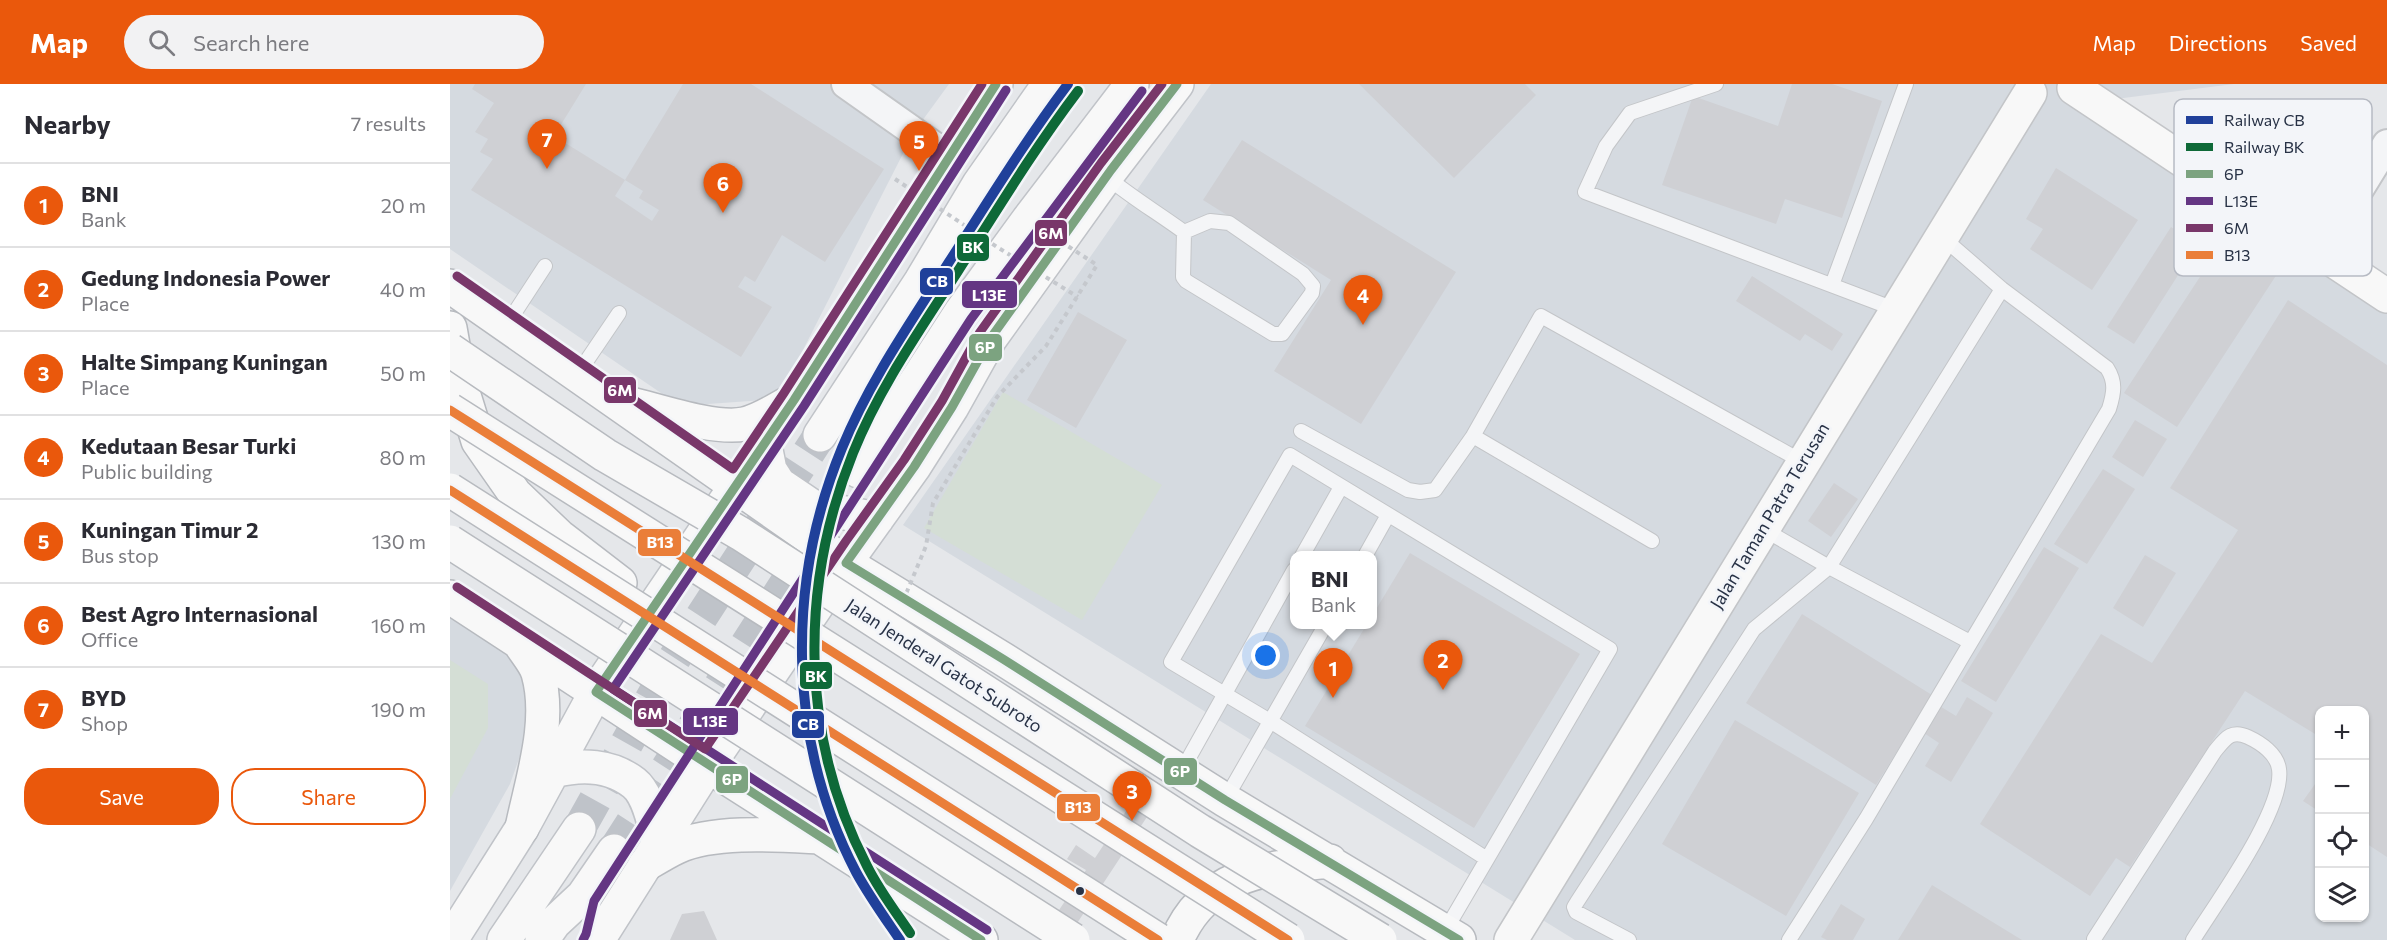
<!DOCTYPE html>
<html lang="en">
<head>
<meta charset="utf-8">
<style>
	:root { --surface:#fff; --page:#f2f2f3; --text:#2b2b33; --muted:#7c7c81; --line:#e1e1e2; --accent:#ea580c }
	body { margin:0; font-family:Commissioner,sans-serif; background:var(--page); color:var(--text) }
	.controls { position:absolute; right:18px; bottom:18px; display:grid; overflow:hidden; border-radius:12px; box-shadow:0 2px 4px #0004 }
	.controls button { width:54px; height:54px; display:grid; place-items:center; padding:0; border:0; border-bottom:2px solid var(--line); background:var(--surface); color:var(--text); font:30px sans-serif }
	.you { position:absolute; left:816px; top:572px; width:21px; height:21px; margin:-15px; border:4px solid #fff; border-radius:50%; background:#1a73e8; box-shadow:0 0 0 9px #1a73e833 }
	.badge { display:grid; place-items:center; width:39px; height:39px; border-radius:50%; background:var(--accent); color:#fff; font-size:20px; font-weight:700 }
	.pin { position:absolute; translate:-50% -50px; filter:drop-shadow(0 2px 3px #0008) }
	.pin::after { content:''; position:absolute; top:32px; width:21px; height:18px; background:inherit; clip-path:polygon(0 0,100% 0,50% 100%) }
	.popup { position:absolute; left:840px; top:467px; width:87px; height:78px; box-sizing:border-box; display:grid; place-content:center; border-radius:12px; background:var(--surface); filter:drop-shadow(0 2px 4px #0005); font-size:20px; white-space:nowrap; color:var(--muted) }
	.popup b { font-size:22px; color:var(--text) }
	.popup::after { content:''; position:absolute; left:50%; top:100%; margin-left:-12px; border:12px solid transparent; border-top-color:var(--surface) }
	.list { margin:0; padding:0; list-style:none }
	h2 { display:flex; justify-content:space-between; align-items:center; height:78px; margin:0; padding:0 24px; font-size:26px }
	h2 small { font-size:20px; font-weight:400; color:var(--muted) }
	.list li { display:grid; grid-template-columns:39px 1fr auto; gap:18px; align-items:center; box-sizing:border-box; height:84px; padding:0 24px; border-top:2px solid var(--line) }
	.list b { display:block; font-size:22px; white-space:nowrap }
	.list p { margin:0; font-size:20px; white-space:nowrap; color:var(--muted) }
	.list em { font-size:20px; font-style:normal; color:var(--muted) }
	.actions { display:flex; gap:12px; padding:18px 24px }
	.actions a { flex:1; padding:14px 0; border:2px solid var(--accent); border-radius:24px; text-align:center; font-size:21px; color:var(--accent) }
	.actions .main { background:var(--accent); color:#fff }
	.icon { flex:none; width:33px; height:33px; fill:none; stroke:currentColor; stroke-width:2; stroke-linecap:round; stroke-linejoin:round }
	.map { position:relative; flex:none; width:1937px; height:856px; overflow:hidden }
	header { display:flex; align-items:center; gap:36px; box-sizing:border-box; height:84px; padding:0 30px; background:var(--accent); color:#fff }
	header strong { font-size:28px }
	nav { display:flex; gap:33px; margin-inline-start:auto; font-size:21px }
	.search { width:420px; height:54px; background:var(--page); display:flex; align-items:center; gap:15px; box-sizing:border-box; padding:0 21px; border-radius:33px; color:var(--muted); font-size:22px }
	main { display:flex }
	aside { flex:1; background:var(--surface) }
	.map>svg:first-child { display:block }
	.built { fill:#d5dae0; fill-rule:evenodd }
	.green { fill:#d4ded5 }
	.building { fill:#cfd0d4; fill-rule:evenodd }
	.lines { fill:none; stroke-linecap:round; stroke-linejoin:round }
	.primary-tunnel { stroke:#bfc3c9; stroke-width:33; stroke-dasharray:33 16; stroke-linecap:butt }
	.lane-casing { stroke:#c3c5c8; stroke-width:16 }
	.street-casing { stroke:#c3c5c8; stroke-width:32 }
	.secondary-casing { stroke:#c3c5c8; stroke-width:36 }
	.primary-casing { stroke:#c0c3c8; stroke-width:36 }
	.highway-casing { stroke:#b7babf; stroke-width:36 }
	.lane { stroke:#f4f5f7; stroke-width:14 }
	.street { stroke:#f4f5f7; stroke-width:28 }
	.secondary { stroke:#f8f8f8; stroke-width:33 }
	.primary { stroke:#f8f8f8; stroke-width:33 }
	.highway { stroke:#f8f8f8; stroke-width:33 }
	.highway-bridge-casing { stroke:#b7babf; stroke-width:36; stroke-linecap:butt }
	.path-bridge { stroke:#c5c8cd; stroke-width:4; stroke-dasharray:4.5 4.5; stroke-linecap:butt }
	.highway-bridge { stroke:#f8f8f8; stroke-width:33 }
	.bus-1-casing { stroke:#f3f5f9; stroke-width:14 }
	.bus-2-casing { stroke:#f3f5f9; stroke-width:14 }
	.bus-3-casing { stroke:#f3f5f9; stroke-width:14 }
	.bus-4-casing { stroke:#f3f5f9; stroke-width:14 }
	.bus-1 { stroke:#7ca380; stroke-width:9 }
	.bus-2 { stroke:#643683; stroke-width:9 }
	.bus-3 { stroke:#79376a; stroke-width:9 }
	.bus-4 { stroke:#ea7e39; stroke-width:9 }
	.rail-1-casing { stroke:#f3f5f9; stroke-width:15 }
	.rail-2-casing { stroke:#f3f5f9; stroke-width:15 }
	.rail-1 { stroke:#20409a; stroke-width:10 }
	.rail-2 { stroke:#0e6938; stroke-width:10 }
	.bus-dot { fill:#283246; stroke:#f3f5f9; stroke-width:2 }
	.labels { text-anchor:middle; stroke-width:5; stroke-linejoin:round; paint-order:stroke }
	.street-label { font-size:18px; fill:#283246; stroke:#f3f5f9 }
	.key { fill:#f3f5f9; stroke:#b6bac3; stroke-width:1.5 }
	.key-label { font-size:16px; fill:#283246 }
	.line-badge { stroke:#f3f5f9; stroke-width:2 }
	.badge-label { font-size:16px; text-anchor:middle; font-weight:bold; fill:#fff }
</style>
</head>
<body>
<header>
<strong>Map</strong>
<div class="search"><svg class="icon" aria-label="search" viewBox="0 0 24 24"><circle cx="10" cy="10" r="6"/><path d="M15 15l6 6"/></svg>Search here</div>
<nav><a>Map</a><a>Directions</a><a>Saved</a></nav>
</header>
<main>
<aside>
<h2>Nearby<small>7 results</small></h2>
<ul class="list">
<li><span class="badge">1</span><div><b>BNI</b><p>Bank</p></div><em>20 m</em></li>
<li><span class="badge">2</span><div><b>Gedung Indonesia Power</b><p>Place</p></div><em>40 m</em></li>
<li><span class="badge">3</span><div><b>Halte Simpang Kuningan</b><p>Place</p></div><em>50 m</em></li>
<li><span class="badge">4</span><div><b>Kedutaan Besar Turki</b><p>Public building</p></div><em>80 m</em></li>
<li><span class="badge">5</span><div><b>Kuningan Timur 2</b><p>Bus stop</p></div><em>130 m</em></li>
<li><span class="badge">6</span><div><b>Best Agro Internasional</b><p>Office</p></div><em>160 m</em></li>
<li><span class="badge">7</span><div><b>BYD</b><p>Shop</p></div><em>190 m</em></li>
</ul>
<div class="actions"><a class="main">Save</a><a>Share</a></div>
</aside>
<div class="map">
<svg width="1937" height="856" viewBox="0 0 1937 856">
	<rect width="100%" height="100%" fill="#e5e7ea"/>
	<!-- built -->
	<path class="built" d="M0,0H499L464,48L328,315L230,322L0,165Z
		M761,0H1784L1634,19L1937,222V856H1125L453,441ZM844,472H922V540H844ZM1870,626H1914V834H1870Z
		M0,518L53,549L87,624L60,700L0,807Z"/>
	<!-- green -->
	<path class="green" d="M553,308L712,401L632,536L474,444Z
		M0,576L38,600V644L0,715Z"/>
	<!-- building -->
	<path class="building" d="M25,0H136L104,52L175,96L233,0H301L434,85L375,178L332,151L305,198L295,192L288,203L322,223L291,273L21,106L43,75L30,68L38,55L25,48L44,19L22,5ZM175,96L193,107L189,114L209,126L202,137L165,112Z
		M909,0H1075L1086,11L1004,94Z
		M1342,0H1382L1432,17L1392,134L1335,115L1326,140L1212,101L1243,12L1328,42Z
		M792,56L1006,188L911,340L824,287L881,196L753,116Z
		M1606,84L1688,136L1642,206L1580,165L1593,145L1576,135Z
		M1721,143L1748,160L1684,260L1657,243Z
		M1778,150L1831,184L1727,343L1674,309Z
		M1302,192L1393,250L1382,267L1355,250L1350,257L1286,217Z
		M1838,216L1937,281V773L1914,758V626H1870V653L1795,607L1680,783L1666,774L1640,812L1530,740L1651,550L1702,579L1788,446L1720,404Z
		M628,228L677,256L626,344L577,316Z
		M1685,336L1717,355L1693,393L1662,373Z
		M1653,385L1685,405L1637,480L1604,460Z
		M1384,399L1408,415L1381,453L1358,437Z
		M1594,463L1629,484L1546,618L1511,597Z
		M960,469L1130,570L1024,744L855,642L917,540H922V532Z
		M1695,471L1726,489L1693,543L1663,524Z
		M1352,530L1482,611L1426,701L1296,619Z
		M1517,613L1543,629L1501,698L1475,682L1489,659L1471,647L1488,621L1506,632Z
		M1285,636L1409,709L1336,832L1212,760Z
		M621,642L716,704L616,856L607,829L636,786L617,775L626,761L645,774L686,712L609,661Z
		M1870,693V728L1853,717Z
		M1482,801L1572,856H1448Z
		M1391,820L1415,835L1403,856H1377L1371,853Z
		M254,827L267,856H220L232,830Z"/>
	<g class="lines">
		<!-- primary-tunnel -->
		<path class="primary-tunnel" d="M129,745L222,578L370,351
			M164,767L408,387"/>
		<!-- lane casing -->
		<g class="lane-casing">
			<path id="lane" d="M1266,0L1180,29L1156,62L1135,108L1447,226
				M657,93C681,113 708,129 734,148
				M760,137L779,139L853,190L863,202L862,209L832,250H823L736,197L733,193L734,148Z
				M1382,201L1456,0
				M56,242L95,182
				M127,291L169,229
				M851,347L958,406L970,408L985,406L1023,352L1091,232L1353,378
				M1023,352L1202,457
				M1313,445L1379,483L1520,558
				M852,472L891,403
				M915,472L938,431
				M731,688L844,486
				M775,716L876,540
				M995,847L1160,565L840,371L721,578L820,637L1037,775
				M1644,855L1765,667C1775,655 1781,645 1798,653C1811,659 1827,670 1829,685C1835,725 1766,819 1743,856
				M1179,856L1126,828L1124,823L1127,818L1304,545L1379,483L1552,205
				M1339,856L1416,735L1659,325C1664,309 1666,298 1657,284L1552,205L1492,153"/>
		</g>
		<!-- street casing -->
		<g class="street-casing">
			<path id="street" d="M396,0L498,72
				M1870,169L1937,60"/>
		</g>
		<!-- secondary casing -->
		<g class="secondary-casing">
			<path id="secondary" d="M1624,4L1937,212
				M1061,856L1580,9"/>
		</g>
		<!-- primary casing -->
		<g class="primary-casing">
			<path id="primary" d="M370,351L471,197L529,100L599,0
				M315,361L320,386L329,400L363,423L427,435
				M408,387L511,228L578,136L682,0
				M104,687C131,680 161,681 184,699C198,710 205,742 208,758
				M1,856L72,744L146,608L344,316L546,0
				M54,856L129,745
				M92,856L104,839L133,812L164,767
				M148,856L258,682L406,464L464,383L502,323L540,255L661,86L727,0"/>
		</g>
		<!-- highway casing -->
		<g class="highway-casing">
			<path id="highway" d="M0,202L396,479L553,575L775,716L1009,856
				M0,244L9,295L28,357L65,410L109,452L170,499
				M181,320C210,327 266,346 294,340C312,336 328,324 344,316
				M0,513L258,682L531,856
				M71,561C76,569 85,579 88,589C102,638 82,695 72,744
				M195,781C205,775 216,768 227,763C264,746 329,751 369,753
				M727,856C755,789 817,784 880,777"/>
		</g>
		<!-- lane -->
		<use href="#lane" class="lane"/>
		<!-- street -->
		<use href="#street" class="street"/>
		<!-- secondary -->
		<use href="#secondary" class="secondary"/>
		<!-- primary -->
		<use href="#primary" class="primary"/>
		<!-- highway -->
		<use href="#highway" class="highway"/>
		<!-- highway-bridge casing -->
		<g class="highway-bridge-casing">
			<path id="highway-bridge" d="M0,266L155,371L291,450L750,747L930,856
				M0,326L838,856
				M0,406L708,856
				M0,458L623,856"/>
		</g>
		<!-- path-bridge -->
		<path class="path-bridge" d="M445,95L547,163L628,213
			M453,517L476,462L483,419L547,313L596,262L647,181L593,146"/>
		<!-- highway-bridge -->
		<use href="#highway-bridge" class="highway-bridge"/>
		<!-- bus-1 casing -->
		<g class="bus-1-casing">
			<path id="bus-1" d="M727,0L661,86L540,255L502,323L464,383L396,479L553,575L775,716L1009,856
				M531,856L146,608L344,316L546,0"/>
		</g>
		<!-- bus-2 casing -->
		<g class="bus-2-casing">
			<path id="bus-2" d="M537,846L163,605L354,322L556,6
				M133,856L136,850L144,817L521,235L692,7"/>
		</g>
		<!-- bus-3 casing -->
		<g class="bus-3-casing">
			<path id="bus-3" d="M7,192L283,385L334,309L532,0
				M7,503L255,665L396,457L454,376L492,317L530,248L651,79L712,0"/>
		</g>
		<!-- bus-4 casing -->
		<g class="bus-4-casing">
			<path id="bus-4" d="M0,326L838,856
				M0,406L708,856"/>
		</g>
		<!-- bus-1 -->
		<use href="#bus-1" class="bus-1"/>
		<!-- bus-2 -->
		<use href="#bus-2" class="bus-2"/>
		<!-- bus-3 -->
		<use href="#bus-3" class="bus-3"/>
		<!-- bus-4 -->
		<use href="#bus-4" class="bus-4"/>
		<!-- rail-1 casing -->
		<g class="rail-1-casing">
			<path id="rail-1" d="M450,856C435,834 419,812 406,788C337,656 336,500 392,364C419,298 461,238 499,178C538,118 575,57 618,0"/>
		</g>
		<!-- rail-2 casing -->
		<g class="rail-2-casing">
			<path id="rail-2" d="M460,849C445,827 429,806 417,782C350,653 349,503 403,369C429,304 470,246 508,187C547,126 584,65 628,7"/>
		</g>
		<!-- rail-1 -->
		<use href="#rail-1" class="rail-1"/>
		<!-- rail-2 -->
		<use href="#rail-2" class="rail-2"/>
	</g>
	<!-- markers -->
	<circle class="bus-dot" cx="630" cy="807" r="5"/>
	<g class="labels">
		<!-- street labels -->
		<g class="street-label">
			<text transform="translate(1320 432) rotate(-59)" y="6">Jalan Taman Patra Terusan</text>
			<text transform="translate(494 582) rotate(33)" y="6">Jalan Jenderal Gatot Subroto</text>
		</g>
	</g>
	<!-- legend -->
	<rect x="1724" y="15" width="198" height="177" rx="9" class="key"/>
	<rect x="1736" y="32" width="27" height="8" fill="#20409a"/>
	<rect x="1736" y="59" width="27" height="8" fill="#0e6938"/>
	<rect x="1736" y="86" width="27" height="8" fill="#7ca380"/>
	<rect x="1736" y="113" width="27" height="8" fill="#643683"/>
	<rect x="1736" y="140" width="27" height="8" fill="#79376a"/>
	<rect x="1736" y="167" width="27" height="8" fill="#ea7e39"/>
	<g class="key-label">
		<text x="1774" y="42">Railway CB</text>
		<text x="1774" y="69">Railway BK</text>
		<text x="1774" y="96">6P</text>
		<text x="1774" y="123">L13E</text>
		<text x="1774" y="150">6M</text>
		<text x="1774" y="177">B13</text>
	</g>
	<g class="line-badge">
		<rect x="584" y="135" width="34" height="28" rx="6" fill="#79376a"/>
		<rect x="506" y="149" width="34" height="29" rx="6" fill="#0e6938"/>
		<rect x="469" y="183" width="35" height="29" rx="6" fill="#20409a"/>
		<rect x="511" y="196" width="57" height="29" rx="6" fill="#643683"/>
		<rect x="518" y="249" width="35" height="29" rx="6" fill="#7ca380"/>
		<rect x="153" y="292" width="34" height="28" rx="6" fill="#79376a"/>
		<rect x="187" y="444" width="45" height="29" rx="6" fill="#ea7e39"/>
		<rect x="349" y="577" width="34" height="29" rx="6" fill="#0e6938"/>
		<rect x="183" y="615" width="35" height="29" rx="6" fill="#79376a"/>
		<rect x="232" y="623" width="57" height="29" rx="6" fill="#643683"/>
		<rect x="341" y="626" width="34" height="29" rx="6" fill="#20409a"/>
		<rect x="713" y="673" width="35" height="29" rx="6" fill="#7ca380"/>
		<rect x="265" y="681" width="34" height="29" rx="6" fill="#7ca380"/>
		<rect x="606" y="709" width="45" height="29" rx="6" fill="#ea7e39"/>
	</g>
	<g class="badge-label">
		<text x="601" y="155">6M</text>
		<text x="523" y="169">BK</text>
		<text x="487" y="203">CB</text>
		<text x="539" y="217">L13E</text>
		<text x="535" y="269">6P</text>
		<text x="170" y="312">6M</text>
		<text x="210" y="464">B13</text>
		<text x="366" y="598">BK</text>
		<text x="200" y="635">6M</text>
		<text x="260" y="643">L13E</text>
		<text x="358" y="646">CB</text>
		<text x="730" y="693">6P</text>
		<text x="282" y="701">6P</text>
		<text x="628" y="729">B13</text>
	</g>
</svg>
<div class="controls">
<button>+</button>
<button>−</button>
<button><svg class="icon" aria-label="locate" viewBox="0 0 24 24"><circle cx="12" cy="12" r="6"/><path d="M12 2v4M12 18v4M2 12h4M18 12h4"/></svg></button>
<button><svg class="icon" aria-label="layers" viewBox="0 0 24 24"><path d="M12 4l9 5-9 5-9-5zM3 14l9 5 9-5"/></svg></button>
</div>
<div class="you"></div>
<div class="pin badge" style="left:883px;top:614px">1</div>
<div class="popup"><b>BNI</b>Bank</div>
<div class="pin badge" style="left:993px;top:606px">2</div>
<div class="pin badge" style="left:682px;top:737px">3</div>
<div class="pin badge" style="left:913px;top:241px">4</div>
<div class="pin badge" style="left:469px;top:87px">5</div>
<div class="pin badge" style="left:273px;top:129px">6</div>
<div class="pin badge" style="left:97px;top:85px">7</div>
</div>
</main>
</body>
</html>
